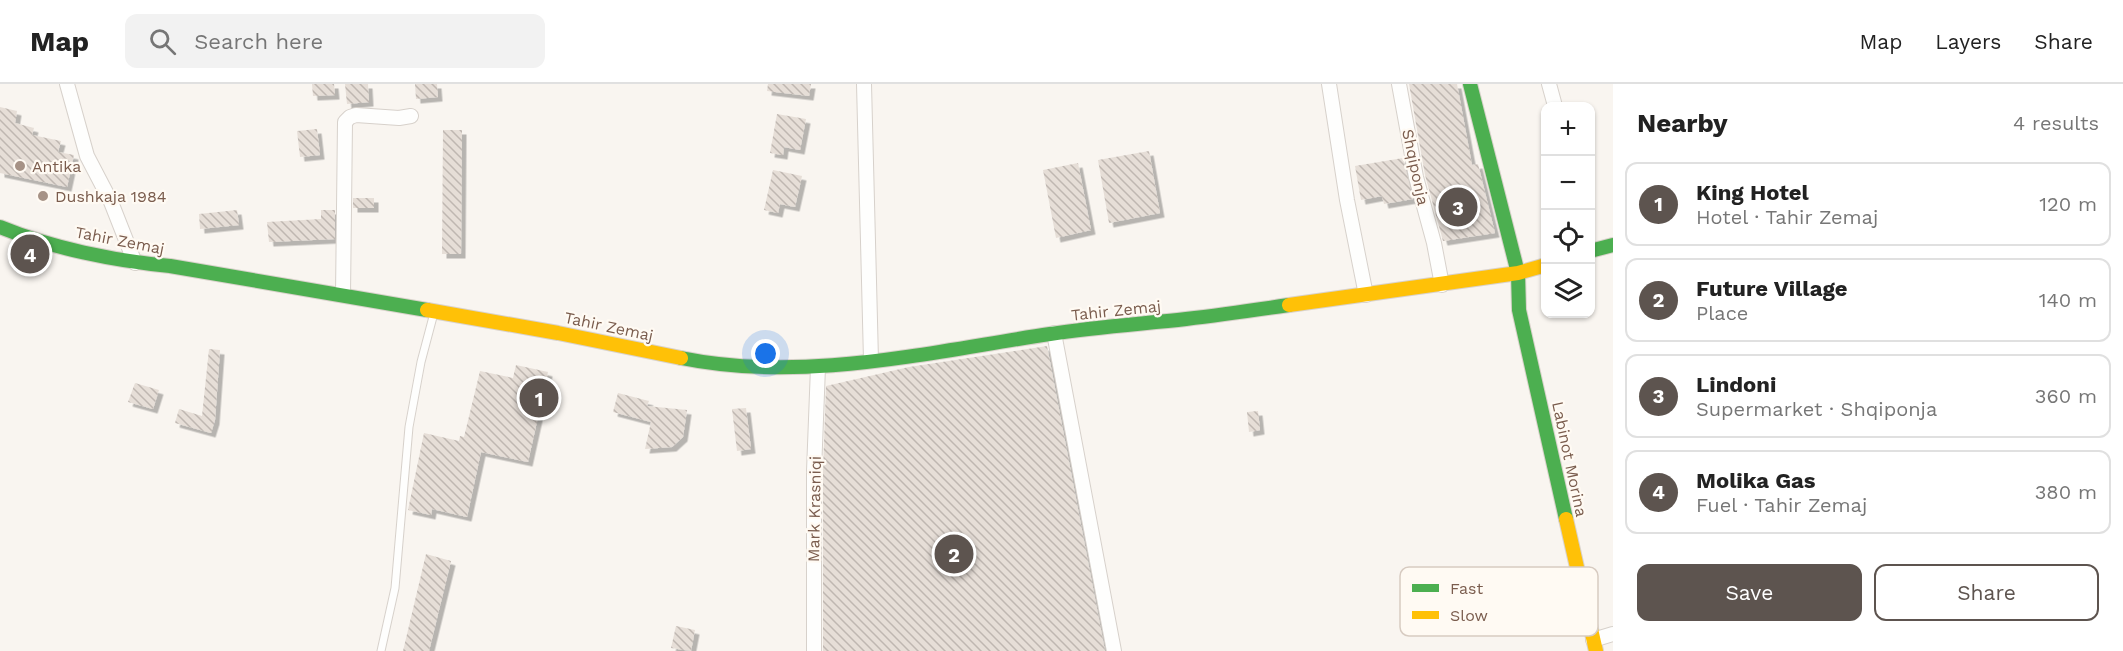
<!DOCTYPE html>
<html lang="en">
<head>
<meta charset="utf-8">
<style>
	:root { --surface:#fff; --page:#f2f2f2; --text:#222; --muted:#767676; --line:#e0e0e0; --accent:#5d544f }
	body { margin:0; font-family:"Work Sans",sans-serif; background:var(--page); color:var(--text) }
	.controls { position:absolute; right:18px; top:18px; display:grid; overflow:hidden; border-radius:12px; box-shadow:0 2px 4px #0004 }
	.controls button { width:54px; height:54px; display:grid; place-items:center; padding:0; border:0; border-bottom:2px solid var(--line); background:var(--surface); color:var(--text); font:30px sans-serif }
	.you { position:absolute; left:766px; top:270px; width:21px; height:21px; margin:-15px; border:4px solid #fff; border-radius:50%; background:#1a73e8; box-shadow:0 0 0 9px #1a73e833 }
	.badge { display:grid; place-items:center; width:39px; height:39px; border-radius:50%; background:var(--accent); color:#fff; font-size:20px; font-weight:700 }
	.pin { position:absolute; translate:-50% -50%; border:3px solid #fff; box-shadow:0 2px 6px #0006 }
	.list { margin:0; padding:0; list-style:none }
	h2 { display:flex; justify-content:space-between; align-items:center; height:78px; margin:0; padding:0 24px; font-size:26px }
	h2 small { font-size:20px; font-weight:400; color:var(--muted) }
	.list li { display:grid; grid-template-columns:39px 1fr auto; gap:18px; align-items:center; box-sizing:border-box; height:84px; margin:0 12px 12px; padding:0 12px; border:2px solid var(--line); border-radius:12px }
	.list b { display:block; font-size:22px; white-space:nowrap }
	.list p { margin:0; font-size:20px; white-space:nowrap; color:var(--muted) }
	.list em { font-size:20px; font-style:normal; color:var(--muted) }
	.actions { display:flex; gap:12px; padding:18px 24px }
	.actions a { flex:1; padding:14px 0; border:2px solid var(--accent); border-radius:12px; text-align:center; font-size:21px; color:var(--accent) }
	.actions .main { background:var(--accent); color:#fff }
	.icon { flex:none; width:33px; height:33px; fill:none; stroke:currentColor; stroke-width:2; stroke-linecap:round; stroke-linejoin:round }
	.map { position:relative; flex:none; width:1613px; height:567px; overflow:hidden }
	header { display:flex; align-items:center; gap:36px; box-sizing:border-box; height:84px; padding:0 30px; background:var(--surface); border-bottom:2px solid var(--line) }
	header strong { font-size:28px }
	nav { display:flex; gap:33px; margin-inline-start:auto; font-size:21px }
	.search { width:420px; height:54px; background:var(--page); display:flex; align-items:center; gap:15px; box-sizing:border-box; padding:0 21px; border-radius:12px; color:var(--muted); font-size:22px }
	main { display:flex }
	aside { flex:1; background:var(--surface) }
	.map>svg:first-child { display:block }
	.building { fill:url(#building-back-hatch); filter:url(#shadow) }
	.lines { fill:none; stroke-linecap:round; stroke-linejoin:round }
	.lane-casing { stroke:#d7d1cb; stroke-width:9 }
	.street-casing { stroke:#d7d1cb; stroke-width:16 }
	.fast-casing { stroke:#d9d2cb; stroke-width:16 }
	.slow-casing { stroke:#d9d2cb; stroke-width:16 }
	.lane { stroke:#fefefd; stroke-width:7 }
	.street { stroke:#fefefd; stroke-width:14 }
	.fast { stroke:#4caf50; stroke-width:14 }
	.slow { stroke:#ffc107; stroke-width:14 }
	.poi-dot { fill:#a69286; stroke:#fffaf3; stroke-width:2 }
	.labels { text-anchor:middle; stroke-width:4.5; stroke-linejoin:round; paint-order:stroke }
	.poi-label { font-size:16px; fill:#7a5c4d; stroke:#fffaf3; text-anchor:start }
	.street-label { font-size:16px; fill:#7a5c4d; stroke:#fffaf3 }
	.key { fill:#fffaf3; stroke:#d7cbc1; stroke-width:1.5 }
	.key-label { font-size:16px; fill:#7a5c4d }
</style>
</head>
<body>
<header>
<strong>Map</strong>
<div class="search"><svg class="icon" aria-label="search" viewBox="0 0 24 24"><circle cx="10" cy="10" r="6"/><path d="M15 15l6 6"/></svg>Search here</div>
<nav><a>Map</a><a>Layers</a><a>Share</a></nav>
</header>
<main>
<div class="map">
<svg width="1613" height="567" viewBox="0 0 1613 567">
	<defs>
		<pattern id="building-back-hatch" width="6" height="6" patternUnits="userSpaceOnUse" patternTransform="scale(1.5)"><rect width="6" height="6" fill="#e6ded7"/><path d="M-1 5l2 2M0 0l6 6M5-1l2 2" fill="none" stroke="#bfb7b1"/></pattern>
		<filter id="shadow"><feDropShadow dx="4.5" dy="4.5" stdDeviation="0" flood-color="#0004"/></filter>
	</defs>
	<rect width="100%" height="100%" fill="#f9f5f0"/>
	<!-- building -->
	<path class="building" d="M312,0H334L335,11L313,12Z
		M345,0H368L369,18L347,20Z
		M415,0H437L438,13L416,15Z
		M768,0H811L809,12L767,7Z
		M1409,0H1457L1472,81L1478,80L1495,149L1443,157L1425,91Z
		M0,23L17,27L15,39L34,44L32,51L61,57L58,68L74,71L67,103L0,89Z
		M777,30L806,35L800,66L784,63L783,71L770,69Z
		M317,45L320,71L300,73L297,47Z
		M443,46H462L461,170H442Z
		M1149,67L1160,129L1109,139L1098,76Z
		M1403,74L1413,115L1384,120L1382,112L1361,116L1355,82Z
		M1078,79L1091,146L1056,154L1043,86Z
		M773,86L802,92L795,123L780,120L778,129L764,126Z
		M353,114H374V124H353Z
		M237,126L239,141L200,145L199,130Z
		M321,126H335V155L269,158L267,138L321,135Z
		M1047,262L1105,567H823V387L826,302L909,283Z
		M209,265L220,266L215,336L211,349L175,339L179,325L202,332Z
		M516,281L548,288L528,378L481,368L467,433L432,425L431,431L408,426L424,349L459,357L460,352L464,353L480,287L513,294Z
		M135,299L159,306L153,325L128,318Z
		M618,309L649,317L647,322L687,326L683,353L672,363L645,365L651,338L613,328Z
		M746,324L751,365L737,367L732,325Z
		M1258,327L1260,346L1249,348L1247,328Z
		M426,470L451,477L429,567H403Z
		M676,542L695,546L691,567L671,564Z"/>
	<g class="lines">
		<!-- lane casing -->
		<g class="lane-casing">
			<path id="lane" d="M381,567L395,504L409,343L421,278L434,229"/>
		</g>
		<!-- street casing -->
		<g class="street-casing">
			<path id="street" d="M67,0L87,72L111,118L135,179
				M864,0L871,276
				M1329,0L1347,116L1366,211
				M1399,0L1416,93L1434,159L1442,201
				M1549,0L1555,22
				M343,211L345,38L350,33L356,31L399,34L411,32
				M1054,249L1114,567
				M1593,556L1613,550
				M814,567V387L818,283"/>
		</g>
		<!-- fast casing -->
		<g class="fast-casing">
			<path id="fast" d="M1470,0L1518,189L1519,226L1566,435
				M0,143C51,164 115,177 170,182L427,226
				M1590,167L1613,161
				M681,274C803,299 929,268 1050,250C1095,243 1140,240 1186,235C1220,231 1255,226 1289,221"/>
		</g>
		<!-- slow casing -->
		<g class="slow-casing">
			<path id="slow" d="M1289,221L1518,189L1546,181
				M427,226L558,249L681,274
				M1566,435L1596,567"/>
		</g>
		<!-- lane -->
		<use href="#lane" class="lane"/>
		<!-- street -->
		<use href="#street" class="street"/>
		<!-- fast -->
		<use href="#fast" class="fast"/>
		<!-- slow -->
		<use href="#slow" class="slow"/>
	</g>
	<!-- markers -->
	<g class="poi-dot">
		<circle cx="20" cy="82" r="6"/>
		<circle cx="43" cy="112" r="6"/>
	</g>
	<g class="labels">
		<!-- poi labels -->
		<g class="poi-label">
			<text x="32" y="88">Antika</text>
			<text x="55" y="118">Dushkaja 1984</text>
		</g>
		<!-- street labels -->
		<g class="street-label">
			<text transform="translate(1416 83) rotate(78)" y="6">Shqiponja</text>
			<text transform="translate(120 156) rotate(11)" y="6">Tahir Zemaj</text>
			<text transform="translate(1116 226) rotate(-6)" y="6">Tahir Zemaj</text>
			<text transform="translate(609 242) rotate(12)" y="6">Tahir Zemaj</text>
			<text transform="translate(1570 375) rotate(78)" y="6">Labinot Morina</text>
			<text transform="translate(814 425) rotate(-89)" y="6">Mark Krasniqi</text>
		</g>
	</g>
	<!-- legend -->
	<rect x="1400" y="483" width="198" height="69" rx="9" class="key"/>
	<rect x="1412" y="500" width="27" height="8" fill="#4caf50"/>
	<rect x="1412" y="527" width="27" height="8" fill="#ffc107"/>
	<g class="key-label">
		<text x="1450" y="510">Fast</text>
		<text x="1450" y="537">Slow</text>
	</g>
</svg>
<div class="controls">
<button>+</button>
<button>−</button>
<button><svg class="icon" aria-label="locate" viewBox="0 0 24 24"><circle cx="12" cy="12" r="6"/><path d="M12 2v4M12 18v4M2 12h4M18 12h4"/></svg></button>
<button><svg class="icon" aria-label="layers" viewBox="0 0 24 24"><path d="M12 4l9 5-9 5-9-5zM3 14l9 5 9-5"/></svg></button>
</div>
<div class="you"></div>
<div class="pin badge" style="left:539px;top:314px">1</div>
<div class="pin badge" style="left:954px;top:470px">2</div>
<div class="pin badge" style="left:1458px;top:123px">3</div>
<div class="pin badge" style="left:30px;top:170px">4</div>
</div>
<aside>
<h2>Nearby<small>4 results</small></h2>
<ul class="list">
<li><span class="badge">1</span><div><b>King Hotel</b><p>Hotel · Tahir Zemaj</p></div><em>120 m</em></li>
<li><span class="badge">2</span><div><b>Future Village</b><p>Place</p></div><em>140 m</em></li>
<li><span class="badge">3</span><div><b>Lindoni</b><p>Supermarket · Shqiponja</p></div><em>360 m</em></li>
<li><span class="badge">4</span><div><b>Molika Gas</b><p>Fuel · Tahir Zemaj</p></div><em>380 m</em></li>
</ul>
<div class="actions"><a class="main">Save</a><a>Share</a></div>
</aside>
</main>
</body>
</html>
